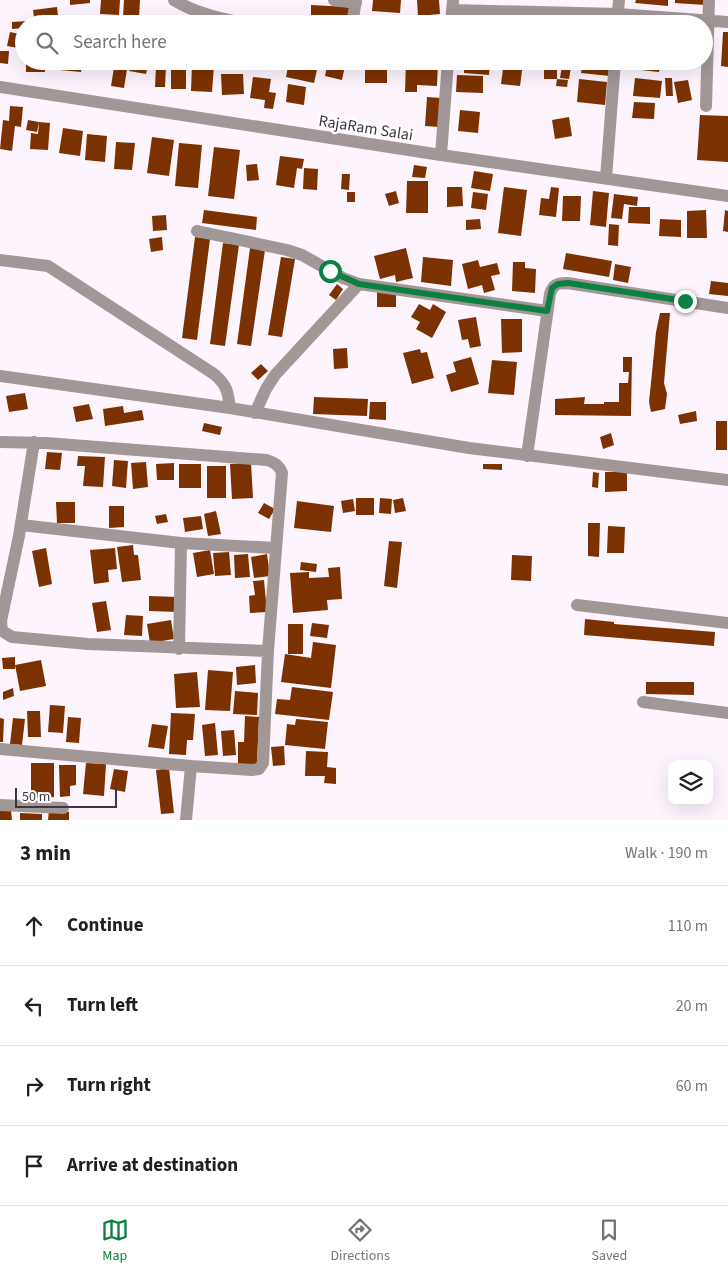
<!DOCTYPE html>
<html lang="en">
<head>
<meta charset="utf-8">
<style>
	:root { --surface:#fff; --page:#f2f2f2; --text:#202124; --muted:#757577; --line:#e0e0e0; --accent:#0b8043 }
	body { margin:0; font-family:"Source Sans 3",sans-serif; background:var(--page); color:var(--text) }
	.controls { position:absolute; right:15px; bottom:15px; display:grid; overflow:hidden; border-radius:10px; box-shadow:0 5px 20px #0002 }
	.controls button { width:45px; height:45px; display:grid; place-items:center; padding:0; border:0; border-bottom:1px solid var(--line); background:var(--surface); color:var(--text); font:25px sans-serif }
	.scale { position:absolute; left:15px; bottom:12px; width:102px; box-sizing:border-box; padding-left:5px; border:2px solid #3d373d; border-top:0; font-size:14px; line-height:18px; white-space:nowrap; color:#3d373d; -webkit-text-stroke:4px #fff; paint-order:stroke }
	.stop { position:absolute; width:15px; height:15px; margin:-11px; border:4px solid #0b8043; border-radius:50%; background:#fff }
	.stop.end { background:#0b8043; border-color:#fff; box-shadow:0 1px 5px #0008 }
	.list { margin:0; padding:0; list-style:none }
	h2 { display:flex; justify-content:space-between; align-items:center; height:65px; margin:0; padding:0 20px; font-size:21px }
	h2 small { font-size:16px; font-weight:400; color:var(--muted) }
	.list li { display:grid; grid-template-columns:32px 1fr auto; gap:15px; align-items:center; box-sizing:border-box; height:80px; padding:0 20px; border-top:1px solid var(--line) }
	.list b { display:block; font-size:19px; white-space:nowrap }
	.list em { font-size:16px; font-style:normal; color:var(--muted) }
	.icon { flex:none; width:28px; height:28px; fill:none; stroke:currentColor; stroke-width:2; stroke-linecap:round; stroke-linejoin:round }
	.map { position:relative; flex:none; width:728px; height:820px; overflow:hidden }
	.search { position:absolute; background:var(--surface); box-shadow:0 5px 20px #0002; left:15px; right:15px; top:15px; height:55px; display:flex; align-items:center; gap:12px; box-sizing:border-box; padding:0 18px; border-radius:28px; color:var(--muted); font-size:19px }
	.sheet { height:385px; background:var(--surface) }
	nav { display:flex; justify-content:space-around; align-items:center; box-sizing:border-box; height:70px; border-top:1px solid var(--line); background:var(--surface); font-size:14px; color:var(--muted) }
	nav a { display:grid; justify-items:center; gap:2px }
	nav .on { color:var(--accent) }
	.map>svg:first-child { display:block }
	.building { fill:#7c3200 }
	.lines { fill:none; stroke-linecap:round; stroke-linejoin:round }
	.minor { stroke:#a19796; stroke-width:12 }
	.route { stroke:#0b8043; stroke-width:6 }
	.labels { text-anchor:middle; stroke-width:5; stroke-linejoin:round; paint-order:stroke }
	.street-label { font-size:16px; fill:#3d373d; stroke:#fff }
</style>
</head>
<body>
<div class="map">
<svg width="728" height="820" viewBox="0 0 728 820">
	<rect width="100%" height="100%" fill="#fdf4fe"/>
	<!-- building -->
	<path class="building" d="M70,0H90V3L70,5Z
		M101,0H120L119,15L100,14Z
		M124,0H140L139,18L123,17Z
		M373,0H401L400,13L372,11Z
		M417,0H439L440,14L418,16Z
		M636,0H668V6L635,3Z
		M675,0H705V5L675,3Z
		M311,5L349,7V24H311Z
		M57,7L59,24H35L33,10Z
		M27,21V24H24V28L12,29V22Z
		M10,32L24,35V49L7,46Z
		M723,32H728V67L721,66Z
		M0,51H9L8,64L0,63Z
		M26,61H45V72H26Z
		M62,61H83L81,72L60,70Z
		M115,61L128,63L124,88L111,86Z
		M131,61H149L146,74L129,71Z
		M171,61H186V89H171Z
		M289,61H319L314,83L286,77Z
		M328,61H346L342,80L325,76Z
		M363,61H395V65L363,63Z
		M406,61H438L437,86L417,85V92H405Z
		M464,61H490L489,75L464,73Z
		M504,61L523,63L520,86L501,84Z
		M583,61H611L610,76L581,73Z
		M632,61H660L659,72L632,69Z
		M192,64L214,65L212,92L191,91Z
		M544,64H557V79H544Z
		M365,65H387V83H365Z
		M156,66H166L165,87H155Z
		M562,66L571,67L569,79L560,78Z
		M221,74H243L244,94L222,95Z
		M457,75L483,76V93L456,92Z
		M253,77L271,79L269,92L276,93L273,109L264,108L265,100L250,98Z
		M635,78L662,81L660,98L633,96Z
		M665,78H672L673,96H666Z
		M557,79L568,80L567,87L556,86Z
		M579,79L607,82L605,105L577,102Z
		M688,80L692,100L678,103L674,82Z
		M288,84L306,87L304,105L286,102Z
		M427,97L441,98L439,127L425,126Z
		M634,102L655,103L654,119L632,118Z
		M10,106L23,107L21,127L15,126L12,151L0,149L3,120L9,121Z
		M460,110L480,112L478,133L458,131Z
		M700,115L728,116V162L697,160Z
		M569,117L572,136L555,139L552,120Z
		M28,120L39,122L37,132L26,130Z
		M39,122L50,123L48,150L30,149L31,133L38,134Z
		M63,128L83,131L80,156L59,153Z
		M87,134L107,136L105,162L85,160Z
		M152,137L174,140L169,176L147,173Z
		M116,142L135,143L132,170L114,169Z
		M179,143L202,145L198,188L175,186Z
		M214,147L240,150L234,199L208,196Z
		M280,156L304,159L302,169L297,168L294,188L276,185Z
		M257,164L259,180L247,181L246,165Z
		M414,165L427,167L425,178L412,177Z
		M304,168L318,169L317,190L303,189Z
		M474,171L493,174L490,191L471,188Z
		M342,174H350L349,190L341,189Z
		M407,181H428V213H406Z
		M447,187H462L463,206L447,207Z
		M504,187L527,190L521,236L498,233Z
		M551,187L559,188L556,217L539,215L541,198L549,199Z
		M396,191L399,203L389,206L385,194Z
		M593,191L609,193L606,227L590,225Z
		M347,192H355V202H347Z
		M473,192L488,194L486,210L471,208Z
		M614,194L638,197L637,206L624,204L622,219L611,218Z
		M563,196H581L580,221H562Z
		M629,207H650V224L628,223Z
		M204,210L257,217L256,230L202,223Z
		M706,210L707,238H687V211Z
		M725,210L728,211V232L723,231Z
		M166,215L167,230L153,231L152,216Z
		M480,219L481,229L466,230V220Z
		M660,219L681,220V237L659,236Z
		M609,224L619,225L618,246L608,245Z
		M162,237L163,250L151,252L149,239Z
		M195,237L210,239L197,340L182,338Z
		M223,243L239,245L225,346L210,344Z
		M250,248L265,250L251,346L237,344Z
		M406,248L413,278L396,282L395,275L380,279L374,256Z
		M566,253L612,261L609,277L563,269Z
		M281,257L295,259L282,337L268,335Z
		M423,257L453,260L451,286L421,282Z
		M478,260L480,267L497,263L500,274L491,276L495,290L484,293L482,285L468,289L462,264Z
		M513,262H525V268L536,269L535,293L512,291Z
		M615,264L631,267L628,283L613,280Z
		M711,281L728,283V296L709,294Z
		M337,284L343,289L336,300L329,295Z
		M377,292H396V307H377Z
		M419,304L430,310L433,304L446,312L432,338L416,329L420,322L411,317Z
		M660,313H670L664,383L667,394L665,409L651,412L649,402L652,373L656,332Z
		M476,317L481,346L470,348L468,339L462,340L458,320Z
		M501,319H522V352L502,353Z
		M347,348L348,368L334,369L333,349Z
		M420,349L421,353L427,352L434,378L412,384L403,353Z
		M471,357L479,384L451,392L446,375L456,372L453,362Z
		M623,357H632L631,416L555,415V399L585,397L584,404H604V402H619V383H628L629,372H623Z
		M492,360L517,362L514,395L488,393Z
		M261,364L268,371L258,380L251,373Z
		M25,393L28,409L9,412L6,396Z
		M314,397L368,399L367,416L313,414Z
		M370,402H386V420L369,419Z
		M89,404L93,419L76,422L73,407Z
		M123,406L124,413L142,410L144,420L105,426L103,409Z
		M696,411L697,421L680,424L678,415Z
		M716,421H727V450H716Z
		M204,423L222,427L220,435L202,431Z
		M611,433L614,445L603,449L600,437Z
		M47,452L62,453L60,470L45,469Z
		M78,456L105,457L103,487L83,486L85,466H77Z
		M114,460L128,461L126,488L112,486Z
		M146,462L148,487L133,489L131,463Z
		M174,463V480H157L156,464Z
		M251,463L253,498L232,499L230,464Z
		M179,464H201V488H179Z
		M483,464H502V470L483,469Z
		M207,466H226V498H207Z
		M593,472L599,473L598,488L592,487Z
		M605,472H627V491L605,492Z
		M356,498H374V515H356Z
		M380,498L392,499L391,514L379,513Z
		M403,498L406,511L395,513L393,500Z
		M353,499L355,511L343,513L341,501Z
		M297,501L334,506L331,532L294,528Z
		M56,502H75V523H57Z
		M264,503L275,509L269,519L258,513Z
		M109,506H124V527L109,528Z
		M216,511L221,534L208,536L204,514Z
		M166,514L168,522L157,524L155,516Z
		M201,516L203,529L185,532L183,518Z
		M588,523H600L599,557L588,556Z
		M608,526L625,527L624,553H607Z
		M389,541L402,542L397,588L384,586Z
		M133,545L134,555H138L141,580L122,582L117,547Z
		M46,548L52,584L39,587L32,551Z
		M115,548L117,569L108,570L109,582L94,584L90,550Z
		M210,550L214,574L197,577L193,553Z
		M229,552L231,575L215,576L213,553Z
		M248,554L250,577L235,578L234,555Z
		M267,554L270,576L254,578L251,557Z
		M512,555L532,556L531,581L511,580Z
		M301,562L317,564L316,572L300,570Z
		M340,567L342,599L327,600L328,610L293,613L290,573L309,572V578L329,577L328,568Z
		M264,580L267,612L250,613L249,596L255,595L253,581Z
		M149,596L178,597V612L149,611Z
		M106,601L111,630L97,632L92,603Z
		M126,615L143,616L142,636L124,635Z
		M585,619L614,622V624L715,632L714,646L584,635Z
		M171,620L174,639L150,643L147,624Z
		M312,623L329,625L327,638L310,636Z
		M288,624H303V654H288Z
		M313,642L336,645L331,688L281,682L285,654L311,658Z
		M15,657V669H3L2,658Z
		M41,660L46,686L20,691L15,665Z
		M255,665L256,683L237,685L236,667Z
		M208,670L233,672L230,711L205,710Z
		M197,672L200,707L176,708L174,674Z
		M646,682H694V695L646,694Z
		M292,687L333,692L329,720L275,714L277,699L290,700Z
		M13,688L14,696L3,700V692Z
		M235,691L258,693L257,715L233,714Z
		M50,705L65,706L63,733L48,732Z
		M27,711H40L41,737H28Z
		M171,713L195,714L193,740H187L186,755L169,754Z
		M245,716L259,717L257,765H238V742H244Z
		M68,717L81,718L79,743L66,742Z
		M0,718L4,719L3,742H0Z
		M13,718L25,719L22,745L10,744Z
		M296,719L328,722L325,749L285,745L287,724L295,725Z
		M215,723L218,755L205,756L202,725Z
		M152,724L168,726L164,749L148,747Z
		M234,730L236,755L223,756L221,731Z
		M284,746L285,765L273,766L271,747Z
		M306,751L328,752L327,767L336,768V784L324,783L325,776H305Z
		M31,763H54V797L31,798Z
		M86,763L106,764L104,796L83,794Z
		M59,765H76V785L70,786V796L60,797Z
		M169,768L174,813L161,814L156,770Z
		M114,769L128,771L125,792L110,789Z
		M11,810L12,820H0V811Z
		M49,810L69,812V820H48Z
		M20,813L42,814V820H20Z"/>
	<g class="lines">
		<!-- minor -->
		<path class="minor" d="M174,0C197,14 222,19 248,24
			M334,0L356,3
			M452,10L618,14L728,22
			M352,24L356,0
			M451,24L453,0
			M617,24L619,0
			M0,87L441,155L728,196
			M706,106L709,0
			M441,155L448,61
			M606,178L615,61
			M197,231L287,250L302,255L343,278L359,284L547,311
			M0,260L48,266L214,374C227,385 228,392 230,408
			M0,376L230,408L469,448L728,480
			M255,413L266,389L275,375L359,284
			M0,442L46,443L267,460C275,463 279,465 282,473L268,651L263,763L259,769L252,770L191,766
			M34,442L19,536L1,621L2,631L12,637L88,644L268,651
			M527,456L550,294C553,284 558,283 567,283L728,308
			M21,525L181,543L179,649
			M181,543L275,548
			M577,605L728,623
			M643,702L728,713
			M0,749L191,766L186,820
			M0,805L63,808"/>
	</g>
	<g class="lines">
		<!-- route -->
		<path class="route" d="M330,271L359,284L547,311L552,288L558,284L568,283L685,301"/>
	</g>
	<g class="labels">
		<!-- street labels -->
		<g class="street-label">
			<text transform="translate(366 127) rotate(9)" y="6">RajaRam Salai</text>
		</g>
	</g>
</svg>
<div class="controls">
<button><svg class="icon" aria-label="layers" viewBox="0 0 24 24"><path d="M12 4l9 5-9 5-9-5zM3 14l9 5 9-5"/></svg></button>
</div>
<div class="scale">50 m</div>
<div class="stop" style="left:330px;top:271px"></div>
<div class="stop end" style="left:685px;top:301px"></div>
<div class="search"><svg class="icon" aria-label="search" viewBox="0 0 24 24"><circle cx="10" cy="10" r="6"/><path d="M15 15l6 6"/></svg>Search here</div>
</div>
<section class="sheet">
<h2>3 min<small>Walk · 190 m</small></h2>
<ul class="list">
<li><svg class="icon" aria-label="ahead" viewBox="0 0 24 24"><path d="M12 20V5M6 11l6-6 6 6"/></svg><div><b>Continue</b></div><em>110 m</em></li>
<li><svg class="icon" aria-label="left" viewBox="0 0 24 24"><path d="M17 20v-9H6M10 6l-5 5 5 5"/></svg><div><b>Turn left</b></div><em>20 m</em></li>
<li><svg class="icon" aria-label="right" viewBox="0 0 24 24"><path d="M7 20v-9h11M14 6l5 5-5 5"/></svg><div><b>Turn right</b></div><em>60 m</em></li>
<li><svg class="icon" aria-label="arrive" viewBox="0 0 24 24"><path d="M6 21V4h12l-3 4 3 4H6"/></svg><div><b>Arrive at destination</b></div></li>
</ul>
</section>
<nav>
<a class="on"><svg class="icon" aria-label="map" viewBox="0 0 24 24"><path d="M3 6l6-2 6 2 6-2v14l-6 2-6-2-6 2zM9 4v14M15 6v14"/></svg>Map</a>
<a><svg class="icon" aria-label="directions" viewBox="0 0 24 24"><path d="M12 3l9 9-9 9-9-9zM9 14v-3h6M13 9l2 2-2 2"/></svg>Directions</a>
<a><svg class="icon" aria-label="saved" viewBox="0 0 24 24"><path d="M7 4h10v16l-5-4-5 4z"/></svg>Saved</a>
</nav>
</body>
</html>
